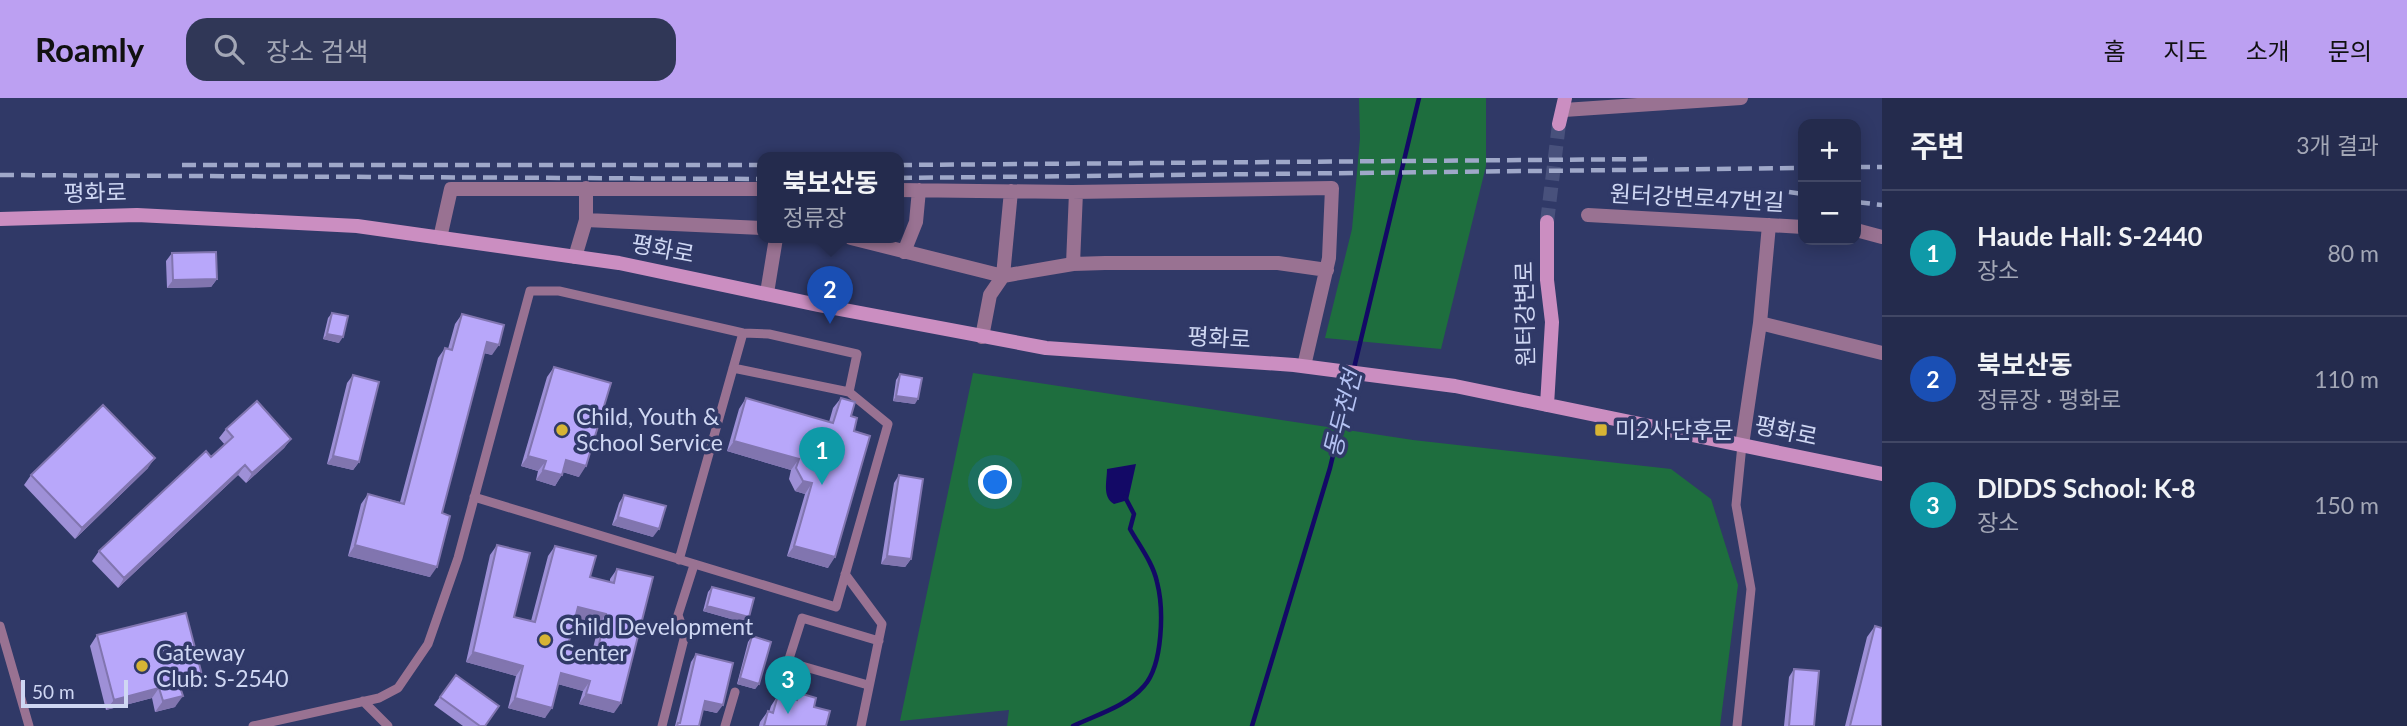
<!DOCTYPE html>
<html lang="ko">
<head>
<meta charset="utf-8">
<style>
	:root { --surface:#242b4d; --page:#303757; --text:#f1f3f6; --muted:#a3a7b6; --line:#414765; --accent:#bca0f2 }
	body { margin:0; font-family:Lato,"Noto Sans KR",sans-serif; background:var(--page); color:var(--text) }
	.controls { position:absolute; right:21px; top:21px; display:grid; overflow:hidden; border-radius:14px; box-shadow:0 4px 18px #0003 }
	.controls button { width:63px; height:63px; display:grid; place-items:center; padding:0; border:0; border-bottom:2px solid var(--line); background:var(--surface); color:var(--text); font:35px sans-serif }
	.scale { position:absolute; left:21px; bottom:18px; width:107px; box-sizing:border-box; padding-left:7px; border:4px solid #cfd7f3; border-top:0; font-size:19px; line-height:24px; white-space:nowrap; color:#cfd7f3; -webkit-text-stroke:5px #303967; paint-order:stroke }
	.you { position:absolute; left:996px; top:385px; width:24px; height:24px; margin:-18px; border:5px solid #fff; border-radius:50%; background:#1a73e8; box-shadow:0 0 0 10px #1a73e833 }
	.badge { display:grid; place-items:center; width:46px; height:46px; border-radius:50%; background:var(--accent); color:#fff; font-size:23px; font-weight:700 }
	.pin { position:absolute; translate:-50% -58px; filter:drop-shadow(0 2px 4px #0008) }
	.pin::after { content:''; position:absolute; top:37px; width:24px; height:21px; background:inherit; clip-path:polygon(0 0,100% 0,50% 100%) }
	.popup { position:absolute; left:757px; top:54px; width:147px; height:91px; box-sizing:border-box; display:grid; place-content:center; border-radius:14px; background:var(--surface); filter:drop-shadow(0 2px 5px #0005); font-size:23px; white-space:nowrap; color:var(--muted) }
	.popup b { font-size:26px; color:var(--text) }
	.popup::after { content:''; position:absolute; left:50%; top:100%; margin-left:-14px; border:14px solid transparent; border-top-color:var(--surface) }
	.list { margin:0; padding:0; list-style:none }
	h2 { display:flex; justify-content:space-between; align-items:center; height:91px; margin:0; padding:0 28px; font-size:30px }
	h2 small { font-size:23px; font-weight:400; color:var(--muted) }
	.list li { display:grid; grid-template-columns:46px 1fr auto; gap:21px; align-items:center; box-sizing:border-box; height:126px; padding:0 28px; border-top:2px solid var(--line) }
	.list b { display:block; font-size:26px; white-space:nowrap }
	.list p { margin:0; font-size:23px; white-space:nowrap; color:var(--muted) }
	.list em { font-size:23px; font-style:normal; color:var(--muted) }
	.icon { flex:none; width:38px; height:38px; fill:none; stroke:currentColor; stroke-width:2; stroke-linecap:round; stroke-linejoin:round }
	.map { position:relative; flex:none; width:1882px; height:628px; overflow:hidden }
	header { display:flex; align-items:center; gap:42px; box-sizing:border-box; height:98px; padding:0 35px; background:var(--accent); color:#111 }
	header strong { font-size:33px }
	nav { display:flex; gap:38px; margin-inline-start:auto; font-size:24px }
	.search { width:490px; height:63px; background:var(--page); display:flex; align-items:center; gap:18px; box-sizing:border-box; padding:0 24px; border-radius:21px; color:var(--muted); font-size:26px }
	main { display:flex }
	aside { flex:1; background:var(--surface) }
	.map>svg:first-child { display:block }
	.green { fill:#1e6e3e }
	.water { fill:#130966 }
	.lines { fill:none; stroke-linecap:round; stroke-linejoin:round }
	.stream { stroke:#130966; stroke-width:4.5 }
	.secondary-tunnel { stroke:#48517c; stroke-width:14; stroke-dasharray:14 7; stroke-linecap:butt }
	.lane { stroke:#997292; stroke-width:9 }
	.street { stroke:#997292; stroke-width:14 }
	.secondary { stroke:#cb8ec1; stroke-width:14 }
	.rail { stroke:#9fa8c9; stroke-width:4.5; stroke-dasharray:14 7; stroke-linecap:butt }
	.wall { fill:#9e90d7; fill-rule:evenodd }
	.shaded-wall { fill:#8175af }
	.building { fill:#b8a7fa; stroke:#8175af; stroke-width:2; fill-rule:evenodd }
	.poi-dot { fill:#d7b434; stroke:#303967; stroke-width:2.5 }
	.labels { text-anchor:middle; stroke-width:7; stroke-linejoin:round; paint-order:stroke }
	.street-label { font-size:23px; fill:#cfd7f3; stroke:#303967 }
	.poi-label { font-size:23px; fill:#cfd7f3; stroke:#303967; text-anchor:start }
	.water-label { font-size:24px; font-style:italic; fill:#b4c2f3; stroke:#303967 }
</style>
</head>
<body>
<header>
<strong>Roamly</strong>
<div class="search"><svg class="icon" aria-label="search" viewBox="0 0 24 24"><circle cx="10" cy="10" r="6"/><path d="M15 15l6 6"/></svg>장소 검색</div>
<nav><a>홈</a><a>지도</a><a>소개</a><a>문의</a></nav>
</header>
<main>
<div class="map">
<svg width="1882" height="628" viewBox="0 0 1882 628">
	<rect width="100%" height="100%" fill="#303967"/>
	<!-- green -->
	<path class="green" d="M1359,0H1486V68L1441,251L1325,240L1352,131L1360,40Z
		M973,275L1413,342L1671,371L1711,401L1738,487L1720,628H1007L1009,612L900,623Z"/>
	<!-- water -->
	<path class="water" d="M1136,366L1128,402L1114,406C1102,399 1107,383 1107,371Z"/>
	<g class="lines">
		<!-- stream -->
		<path class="stream" d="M1073,628C1096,617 1127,608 1144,588C1163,567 1164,511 1157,484C1153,465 1139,447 1130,431L1134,416L1125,399
			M1252,628L1330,370L1419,0"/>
		<!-- secondary-tunnel -->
		<path class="secondary-tunnel" d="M1547,124L1559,26"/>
		<!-- lane -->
		<path class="lane" d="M474,399L836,509L888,326L849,294
			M679,462L743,235
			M845,476L882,526L861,628
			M0,528L29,628
			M868,587L788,564L802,520L879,543
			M363,603L388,628
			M253,628L379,600L398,590L428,546L458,460L530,193H559L743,235L769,236L857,256L849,294L733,270
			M662,628L685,537L678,517L694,467
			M725,628L735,594
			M1737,628L1751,491L1736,407L1742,347"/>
		<!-- street -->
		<path class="street" d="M1564,12L1741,0
			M898,92L1072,94L1332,90L1329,160L1304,268
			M1588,117L1803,129
			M586,122L762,130
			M1856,132L1882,139
			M440,140L451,91H762
			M851,140L1003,178L1073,166L1105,165H1278L1327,172
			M904,154L916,124L919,92
			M575,159L586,122V90
			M1073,166L1076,94
			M767,195L776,140
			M1760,225L1882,255
			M982,239L990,197L1003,178L1011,93
			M1742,347L1760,225L1769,127"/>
		<!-- secondary -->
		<path class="secondary" d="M1559,26L1565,0
			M0,121L137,117L357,128L619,165L818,207L1046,250L1294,267L1455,288L1882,376
			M1547,124V182L1552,224L1547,307"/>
		<!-- rail -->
		<path class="rail" d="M182,67H762
			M898,67L1654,61
			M1856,69H1882
			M0,77L762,81
			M898,80L1803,70
			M1789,94L1803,96
			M1856,104L1882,107"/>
	</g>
	<!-- wall -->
	<path class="wall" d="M172,155L217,181L211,189L167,190L166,163Z
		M332,215L339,245L323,241L328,220Z
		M462,216L492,257L484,255L442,415L430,479L348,458L361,406L368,396L400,404L438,260L445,250L448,251L455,226Z
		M554,269L579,379L563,374L555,388L536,382L538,373L521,368L547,279Z
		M900,276L915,306L893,303L896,282Z
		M353,277L359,364L353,372L327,366L347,285Z
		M746,300L829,324L833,310L841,300L851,318L854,333L828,470L787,458L805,396L795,393L789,381L791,372L727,353L739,311Z
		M226,331L291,341L284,350L246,385L238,377L118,490L92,463L99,453L225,347L219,340Z
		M148,370L75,441L24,387L31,377Z
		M899,377L911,461L905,469L881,466L894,385Z
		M624,397L653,439L612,427L619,405Z
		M497,447L514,519L531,523L548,458L555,448L590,479L610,484V481L617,471L614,615L579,606L583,593L558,586L545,620L508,610L516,578L466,564L490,457ZM575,520L599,526L591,558L567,551Z
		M712,489L749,519L745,525L703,513L708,494Z
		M1875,528L1882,628H1845L1867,539Z
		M97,537L194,587L181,591L175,609L155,614L152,600L106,612L90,548Z
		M752,538L759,586L755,591L737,586L748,544Z
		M696,556L717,615L703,612L699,628H675L691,564Z
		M1794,571L1814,628H1784L1789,579Z
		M456,577L485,628H463L434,607Z
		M799,595L814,609L826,628H759L760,624L768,613L769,614L771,608L778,597L794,602Z"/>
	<!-- shaded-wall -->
	<path class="shaded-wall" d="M217,181L211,189L167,190L173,182Z
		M327,236L343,239L339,245L323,241Z
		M487,244L499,247L492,257L480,254Z
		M896,298L918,301L915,306L893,303Z
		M291,341L284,350L246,385L252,375Z
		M734,343L799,361L791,372L727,353Z
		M333,358L359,364L353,372L327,366Z
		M528,358L546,363L538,373L521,368Z
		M155,360L148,370L75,441L82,430Z
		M566,362L586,368L579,379L559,373Z
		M245,367L238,377L118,490L124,480Z
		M543,372L562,377L555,388L536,382Z
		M803,383L812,385L805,396L795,393Z
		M618,419L659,431L653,439L612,427Z
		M355,447L437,469L430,479L348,458Z
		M794,448L835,459L828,470L787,458Z
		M887,458L911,461L905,469L881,466Z
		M707,508L749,519L745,525L703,513Z
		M578,509L606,516L599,526L571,519Z
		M473,554L523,568L516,578L466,564Z
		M561,575L590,583L583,593L554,585Z
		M202,577L194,587L171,593L178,583Z
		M740,580L759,586L755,591L737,586Z
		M159,590L152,600L106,612L114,602Z
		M586,596L621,605L614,615L579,606Z
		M183,598L175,609L155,614L163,603Z
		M515,600L552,610L545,620L508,610Z
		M705,603L723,607L717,615L699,611Z"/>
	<!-- building -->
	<path class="building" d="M216,154L217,181L173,182L172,155Z
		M332,215L348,218L343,239L327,236Z
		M462,216L504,227L499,247L487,244L442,415L450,418L437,469L355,447L368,396L404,406L445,250L452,252Z
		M554,269L611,285L586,368L566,362L562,377L543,372L546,363L528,358Z
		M900,276L922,280L918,301L896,298Z
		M353,277L379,284L359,364L333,358Z
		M746,300L833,325L841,300L855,304L851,318L857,320L854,333L870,338L835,459L794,448L812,385L803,383L796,370L799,361L734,343Z
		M257,303L291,341L252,375L245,367L124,480L99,453L206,353L211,359L233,339L226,331Z
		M103,307L155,360L82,430L31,377Z
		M899,377L923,381L911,461L887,458Z
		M624,397L666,408L659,431L618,419Z
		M497,447L530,455L514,519L535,524L555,448L596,458L590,479L614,485L617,471L653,479L621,605L586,596L590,583L561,575L552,610L515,600L523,568L473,554ZM578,509L606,516L596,559L567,551Z
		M712,489L754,500L749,519L707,508Z
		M186,515L202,577L178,583L183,598L163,603L159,590L114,602L97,537Z
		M1875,528L1882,530V628H1850Z
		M752,538L771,544L759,586L740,580Z
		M696,556L733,565L723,607L705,603L699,628H677L678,625H680Z
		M1794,571L1819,573L1814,628H1789Z
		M456,577L499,608L485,628H480L440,599Z
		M799,595L816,600L814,609L830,613L826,628H764L768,613L773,615L778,597L797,602Z"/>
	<!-- markers -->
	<g class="poi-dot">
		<circle cx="562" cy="332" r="7"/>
		<rect x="1594" y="325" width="14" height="14" rx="3.5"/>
		<circle cx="545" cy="542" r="7"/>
		<circle cx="142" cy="568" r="7"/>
	</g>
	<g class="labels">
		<!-- street labels -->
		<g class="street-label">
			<text transform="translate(95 95) rotate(-1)" y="8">평화로</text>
			<text transform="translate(1697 100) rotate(3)" y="8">원터강변로47번길</text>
			<text transform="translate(663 151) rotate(11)" y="8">평화로</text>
			<text transform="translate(1525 216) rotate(-91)" y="8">원터강변로</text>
			<text transform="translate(1219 240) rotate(3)" y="8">평화로</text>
			<text transform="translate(1786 333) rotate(12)" y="8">평화로</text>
		</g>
		<!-- poi labels -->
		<g class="poi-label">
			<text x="576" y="327">Child, Youth &amp;<tspan x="576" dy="26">School Service</tspan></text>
			<text x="1615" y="340">미2사단후문</text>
			<text x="559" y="537">Child Development<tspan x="559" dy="26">Center</tspan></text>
			<text x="156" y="563">Gateway<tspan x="156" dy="26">Club: S-2540</tspan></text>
		</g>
		<!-- water labels -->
		<g class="water-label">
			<text transform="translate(1343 316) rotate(-76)" y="8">동두천천</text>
		</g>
	</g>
</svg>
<div class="controls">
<button>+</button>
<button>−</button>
</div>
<div class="scale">50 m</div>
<div class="you"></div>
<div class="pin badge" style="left:822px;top:387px;background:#0f9aa8">1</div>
<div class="pin badge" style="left:830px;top:226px;background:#1a4fb4">2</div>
<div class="popup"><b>북보산동</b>정류장</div>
<div class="pin badge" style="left:788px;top:616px;background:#0f9aa8">3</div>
</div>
<aside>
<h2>주변<small>3개 결과</small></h2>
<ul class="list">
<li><span class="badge" style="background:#0f9aa8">1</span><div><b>Haude Hall: S-2440</b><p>장소</p></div><em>80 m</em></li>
<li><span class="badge" style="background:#1a4fb4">2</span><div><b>북보산동</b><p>정류장 · 평화로</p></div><em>110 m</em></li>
<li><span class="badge" style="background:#0f9aa8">3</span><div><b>DlDDS School: K-8</b><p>장소</p></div><em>150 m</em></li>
</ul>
</aside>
</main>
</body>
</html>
